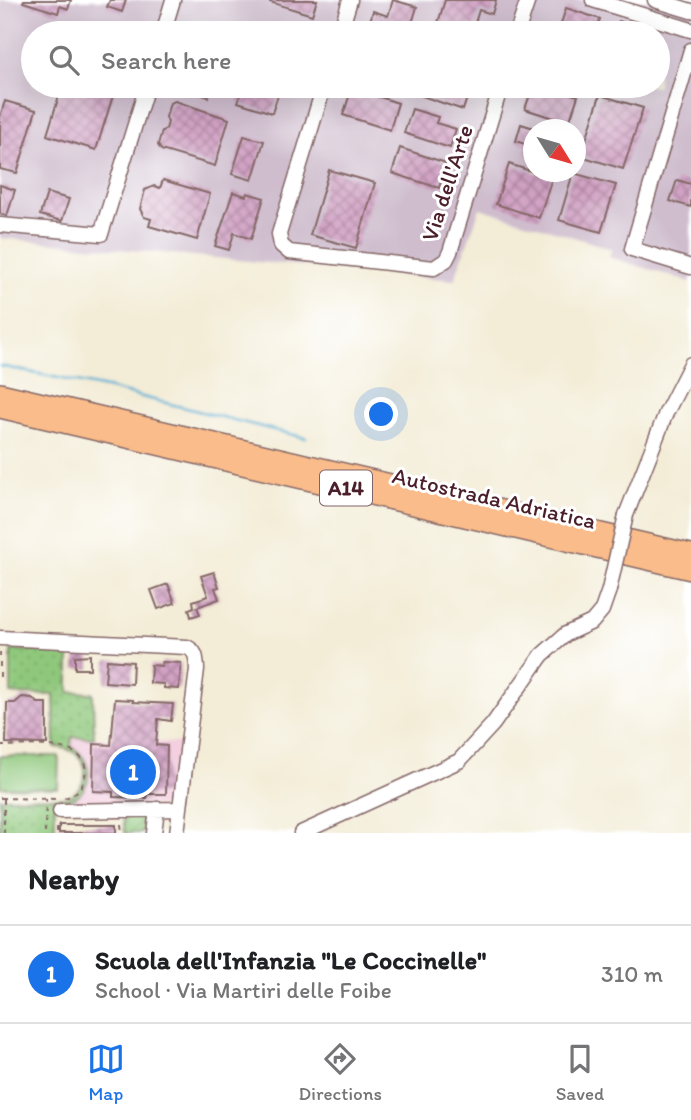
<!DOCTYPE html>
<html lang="en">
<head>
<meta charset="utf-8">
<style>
	:root { --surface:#fff; --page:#f2f2f2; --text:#202124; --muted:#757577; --line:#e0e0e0; --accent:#1a73e8 }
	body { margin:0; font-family:Itim,sans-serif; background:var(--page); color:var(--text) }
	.compass { position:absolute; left:523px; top:119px; width:63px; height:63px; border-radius:50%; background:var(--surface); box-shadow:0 7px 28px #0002; rotate:127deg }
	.you { position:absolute; left:382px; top:415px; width:24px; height:24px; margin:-18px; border:5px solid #fff; border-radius:50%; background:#1a73e8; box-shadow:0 0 0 10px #1a73e833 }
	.badge { display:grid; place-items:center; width:46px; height:46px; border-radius:50%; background:var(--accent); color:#fff; font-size:23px; font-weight:700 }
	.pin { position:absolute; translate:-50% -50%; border:4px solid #fff; box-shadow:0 2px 7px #0006 }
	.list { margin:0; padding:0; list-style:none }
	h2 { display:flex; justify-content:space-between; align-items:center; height:91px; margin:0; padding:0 28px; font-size:30px }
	h2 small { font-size:23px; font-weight:400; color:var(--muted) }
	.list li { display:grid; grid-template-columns:46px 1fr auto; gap:21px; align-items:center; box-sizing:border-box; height:98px; padding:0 28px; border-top:2px solid var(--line) }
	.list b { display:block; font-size:26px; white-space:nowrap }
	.list p { margin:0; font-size:23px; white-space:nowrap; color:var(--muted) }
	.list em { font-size:23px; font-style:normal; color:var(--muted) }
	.icon { flex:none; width:38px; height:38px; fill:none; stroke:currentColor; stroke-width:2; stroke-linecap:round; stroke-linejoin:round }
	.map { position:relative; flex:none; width:691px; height:833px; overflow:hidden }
	.search { position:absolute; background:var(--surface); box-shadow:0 7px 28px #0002; left:21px; right:21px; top:21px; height:77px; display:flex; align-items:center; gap:18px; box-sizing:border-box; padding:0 24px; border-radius:38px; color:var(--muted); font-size:26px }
	.sheet { height:189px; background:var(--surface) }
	nav { display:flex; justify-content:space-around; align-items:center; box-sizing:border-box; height:98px; border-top:2px solid var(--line); background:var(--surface); font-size:19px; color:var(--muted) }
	nav a { display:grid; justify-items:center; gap:4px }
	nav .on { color:var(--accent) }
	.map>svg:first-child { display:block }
	.built { fill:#f3cfdf }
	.industrial { fill:#cfbdce; fill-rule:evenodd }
	.park { fill:url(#park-dots); stroke:#6c7454; stroke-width:2 }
	.garden { fill:url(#garden-furrows); stroke:#6c7454; stroke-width:2 }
	.pitch { fill:#8fc87c; stroke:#6c7454; stroke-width:2 }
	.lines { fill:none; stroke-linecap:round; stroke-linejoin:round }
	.stream { stroke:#58aed4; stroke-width:2.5 }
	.building { fill:url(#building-cross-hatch) }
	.minor-casing { stroke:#856767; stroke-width:17 }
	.highway-casing { stroke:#856767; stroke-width:22 }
	.path { stroke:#856767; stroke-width:2; stroke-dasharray:5 5; stroke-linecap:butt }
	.minor { stroke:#fff; stroke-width:14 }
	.highway { stroke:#f9bc8a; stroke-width:19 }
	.minor-bridge-casing { stroke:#856767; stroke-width:17; stroke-linecap:butt }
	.minor-bridge { stroke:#fff; stroke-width:14 }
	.labels { text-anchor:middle; stroke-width:6; stroke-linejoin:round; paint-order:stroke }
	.shield { fill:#fff; stroke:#80626b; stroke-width:2 }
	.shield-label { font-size:21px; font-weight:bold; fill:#4a1f2b }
	.street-label { font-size:23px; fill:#4a1f2b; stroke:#fff }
</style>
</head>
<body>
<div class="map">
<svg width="691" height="833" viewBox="0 0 691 833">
	<defs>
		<pattern id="park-dots" width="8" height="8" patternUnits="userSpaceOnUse" patternTransform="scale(1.75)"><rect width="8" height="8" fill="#8fc87c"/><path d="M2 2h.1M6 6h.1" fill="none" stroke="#7dab6b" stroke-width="1.8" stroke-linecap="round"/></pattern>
		<pattern id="garden-furrows" width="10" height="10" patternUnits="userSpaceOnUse" patternTransform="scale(1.75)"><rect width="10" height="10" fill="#8fc87c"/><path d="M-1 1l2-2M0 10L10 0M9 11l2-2" fill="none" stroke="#7dab6b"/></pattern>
		<pattern id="building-cross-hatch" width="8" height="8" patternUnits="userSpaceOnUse" patternTransform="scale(1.75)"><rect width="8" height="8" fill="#d1a2c4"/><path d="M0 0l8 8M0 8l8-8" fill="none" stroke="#ac839f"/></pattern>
	</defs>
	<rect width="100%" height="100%" fill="#fff"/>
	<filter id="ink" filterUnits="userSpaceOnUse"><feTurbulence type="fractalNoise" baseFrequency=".0143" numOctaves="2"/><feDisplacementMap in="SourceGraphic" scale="14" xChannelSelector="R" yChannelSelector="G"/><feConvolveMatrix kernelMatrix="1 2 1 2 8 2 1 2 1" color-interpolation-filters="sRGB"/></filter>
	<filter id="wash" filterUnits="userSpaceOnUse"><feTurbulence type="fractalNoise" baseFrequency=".00686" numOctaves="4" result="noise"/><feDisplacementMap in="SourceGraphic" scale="28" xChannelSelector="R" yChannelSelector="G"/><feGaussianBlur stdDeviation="1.57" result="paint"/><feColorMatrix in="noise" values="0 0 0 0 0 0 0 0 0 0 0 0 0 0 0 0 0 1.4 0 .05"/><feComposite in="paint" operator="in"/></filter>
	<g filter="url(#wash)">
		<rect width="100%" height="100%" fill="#f3ecd6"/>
		<!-- built -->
		<path class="built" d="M72,737L181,743L174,806L55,807V802L72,799L80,794L89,777L79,751L71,746Z"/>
		<!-- industrial -->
		<path class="industrial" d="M0,0H691V282L609,257L612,249L480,208L454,280L0,238ZM33,33H658V86H33ZM534,130H576V172H534Z"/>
		<!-- park -->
		<path class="park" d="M11,650L69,651V692L93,693L94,738L72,737L71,746C101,765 90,803 55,802V833H0V798L68,797C97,781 87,748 55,747L54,695L11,694Z"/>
		<!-- garden -->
		<path class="garden" d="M144,814L142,833H125L123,817Z"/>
		<!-- pitch -->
		<path class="pitch" d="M0,756H59L58,788L0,787Z"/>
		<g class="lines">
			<!-- stream -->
			<path class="stream" d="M0,366L106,388L306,438"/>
		</g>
		<g id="blocks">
			<!-- building -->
			<path class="building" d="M24,0H71L68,9L60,6L58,13L23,2Z
				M110,0H126L122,12L107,7Z
				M270,0H317L312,15L270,2Z
				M393,0L417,7L409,33H373L367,31L373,11L388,16Z
				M445,0H496L492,14L479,10L472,33H435Z
				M566,8L600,19L595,33H558Z
				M619,21L651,32V33H615Z
				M62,86H116L96,150L47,135Z
				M179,86H212L208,97Z
				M243,86H281L272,113L238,102Z
				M419,86H471L463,110L416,94Z
				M533,86H545L578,96L569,123L525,109Z
				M352,88L398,103L390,130L343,115Z
				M600,95L643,108L623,169L581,156Z
				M5,101L36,110L17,173L0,169V117Z
				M175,101L229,119L215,166L161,150L158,145L162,131L166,129L168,122L166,117L170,103Z
				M412,109L438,117L436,123L456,129L450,148L404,133Z
				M521,124L534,128V157L525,154L528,145L516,141Z
				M244,136L264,141L252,180L232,174Z
				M400,148L446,163L439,188L392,173Z
				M509,164L552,178L539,218L496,204Z
				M329,170L375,183L356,248L310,235Z
				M573,173L616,185L601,232L559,220Z
				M163,180L210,194L197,240L149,226L151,219L144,217L140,209L145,190L154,186L160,188Z
				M677,180L691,184V207L670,201Z
				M0,185L15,190L7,216L0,214Z
				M233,192L246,196L247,193L264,198L251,239L234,233L229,250L215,246Z
				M47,193L69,199L62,221L40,215Z
				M214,572L219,587L215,588L219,599L197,607L200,614L191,617L189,609L194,607L193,601L208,596L201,576Z
				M168,584L175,603L158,609L151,590Z
				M90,655V669H75V656Z
				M107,660L133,662L132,684L105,682Z
				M162,662L181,663L179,689L164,688V684L150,683L151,665L162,666Z
				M22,697L32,698L38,703H47V744L6,743L7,703H15Z
				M115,699L133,700V702L173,704L171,721L158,719L156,745L167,746L166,794H147V798L113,797V792L93,791L94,744L111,745Z
				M59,825H116V833H59Z"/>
		</g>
	</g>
	<g filter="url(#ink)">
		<use href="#blocks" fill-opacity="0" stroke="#856767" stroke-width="2"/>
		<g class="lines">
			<!-- minor casing -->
			<g class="minor-casing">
				<path id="minor" d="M593,0L691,30
					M655,0L691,11
					M163,33L173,0
					M340,33L350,0
					M517,33L528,0
					M691,50L632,249L691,267
					M324,86L279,234L281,245L289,252L434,268L446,260L450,252L501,86
					M0,225L101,234L147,86
					M626,515L666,413L691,364
					M0,638L187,647C197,652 196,658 197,669L177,833
					M60,811L180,809
					M154,833L157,809
					M301,833L459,761L493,724L542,655L566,634L592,622L602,610L609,590"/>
			</g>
			<!-- highway casing -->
			<g class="highway-casing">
				<path id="highway" d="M0,393L691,554
					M0,408L691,570"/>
			</g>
			<!-- path -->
			<path class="path" d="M0,677V650
				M0,746C24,746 97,737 84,780C81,790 73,796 64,798
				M0,798L58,799
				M4,799V833
				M121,824L122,833
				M45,833L46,799
				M57,833V823"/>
			<!-- minor -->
			<use href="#minor" class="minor"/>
			<!-- highway -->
			<use href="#highway" class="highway"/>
			<!-- minor-bridge casing -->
			<g class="minor-bridge-casing">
				<path id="minor-bridge" d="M609,590L626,515"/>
			</g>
			<!-- minor-bridge -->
			<use href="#minor-bridge" class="minor-bridge"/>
		</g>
	</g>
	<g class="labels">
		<!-- shield labels -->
		<rect class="shield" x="320" y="470.5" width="52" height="35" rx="5"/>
		<g class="shield-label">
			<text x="346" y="495">A14</text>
		</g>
		<!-- street labels -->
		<g class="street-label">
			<text transform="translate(447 183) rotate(-72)" y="8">Via dell'Arte</text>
			<text transform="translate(494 498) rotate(13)" y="8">Autostrada Adriatica</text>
		</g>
	</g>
</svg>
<svg class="compass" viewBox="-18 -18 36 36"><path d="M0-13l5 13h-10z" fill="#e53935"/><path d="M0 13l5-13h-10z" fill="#757577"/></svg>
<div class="you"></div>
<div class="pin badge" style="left:133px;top:772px">1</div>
<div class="search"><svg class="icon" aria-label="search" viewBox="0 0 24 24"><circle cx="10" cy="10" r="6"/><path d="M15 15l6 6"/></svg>Search here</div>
</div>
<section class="sheet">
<h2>Nearby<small></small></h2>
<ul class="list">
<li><span class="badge">1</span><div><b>Scuola dell'Infanzia &quot;Le Coccinelle&quot;</b><p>School · Via Martiri delle Foibe</p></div><em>310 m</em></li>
</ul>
</section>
<nav>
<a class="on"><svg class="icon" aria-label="map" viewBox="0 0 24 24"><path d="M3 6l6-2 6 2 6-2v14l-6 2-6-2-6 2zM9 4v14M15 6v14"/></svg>Map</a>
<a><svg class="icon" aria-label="directions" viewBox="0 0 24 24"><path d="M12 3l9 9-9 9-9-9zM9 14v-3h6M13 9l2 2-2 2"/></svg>Directions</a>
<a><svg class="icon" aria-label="saved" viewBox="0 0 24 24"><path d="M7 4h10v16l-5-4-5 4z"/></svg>Saved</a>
</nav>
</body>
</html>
